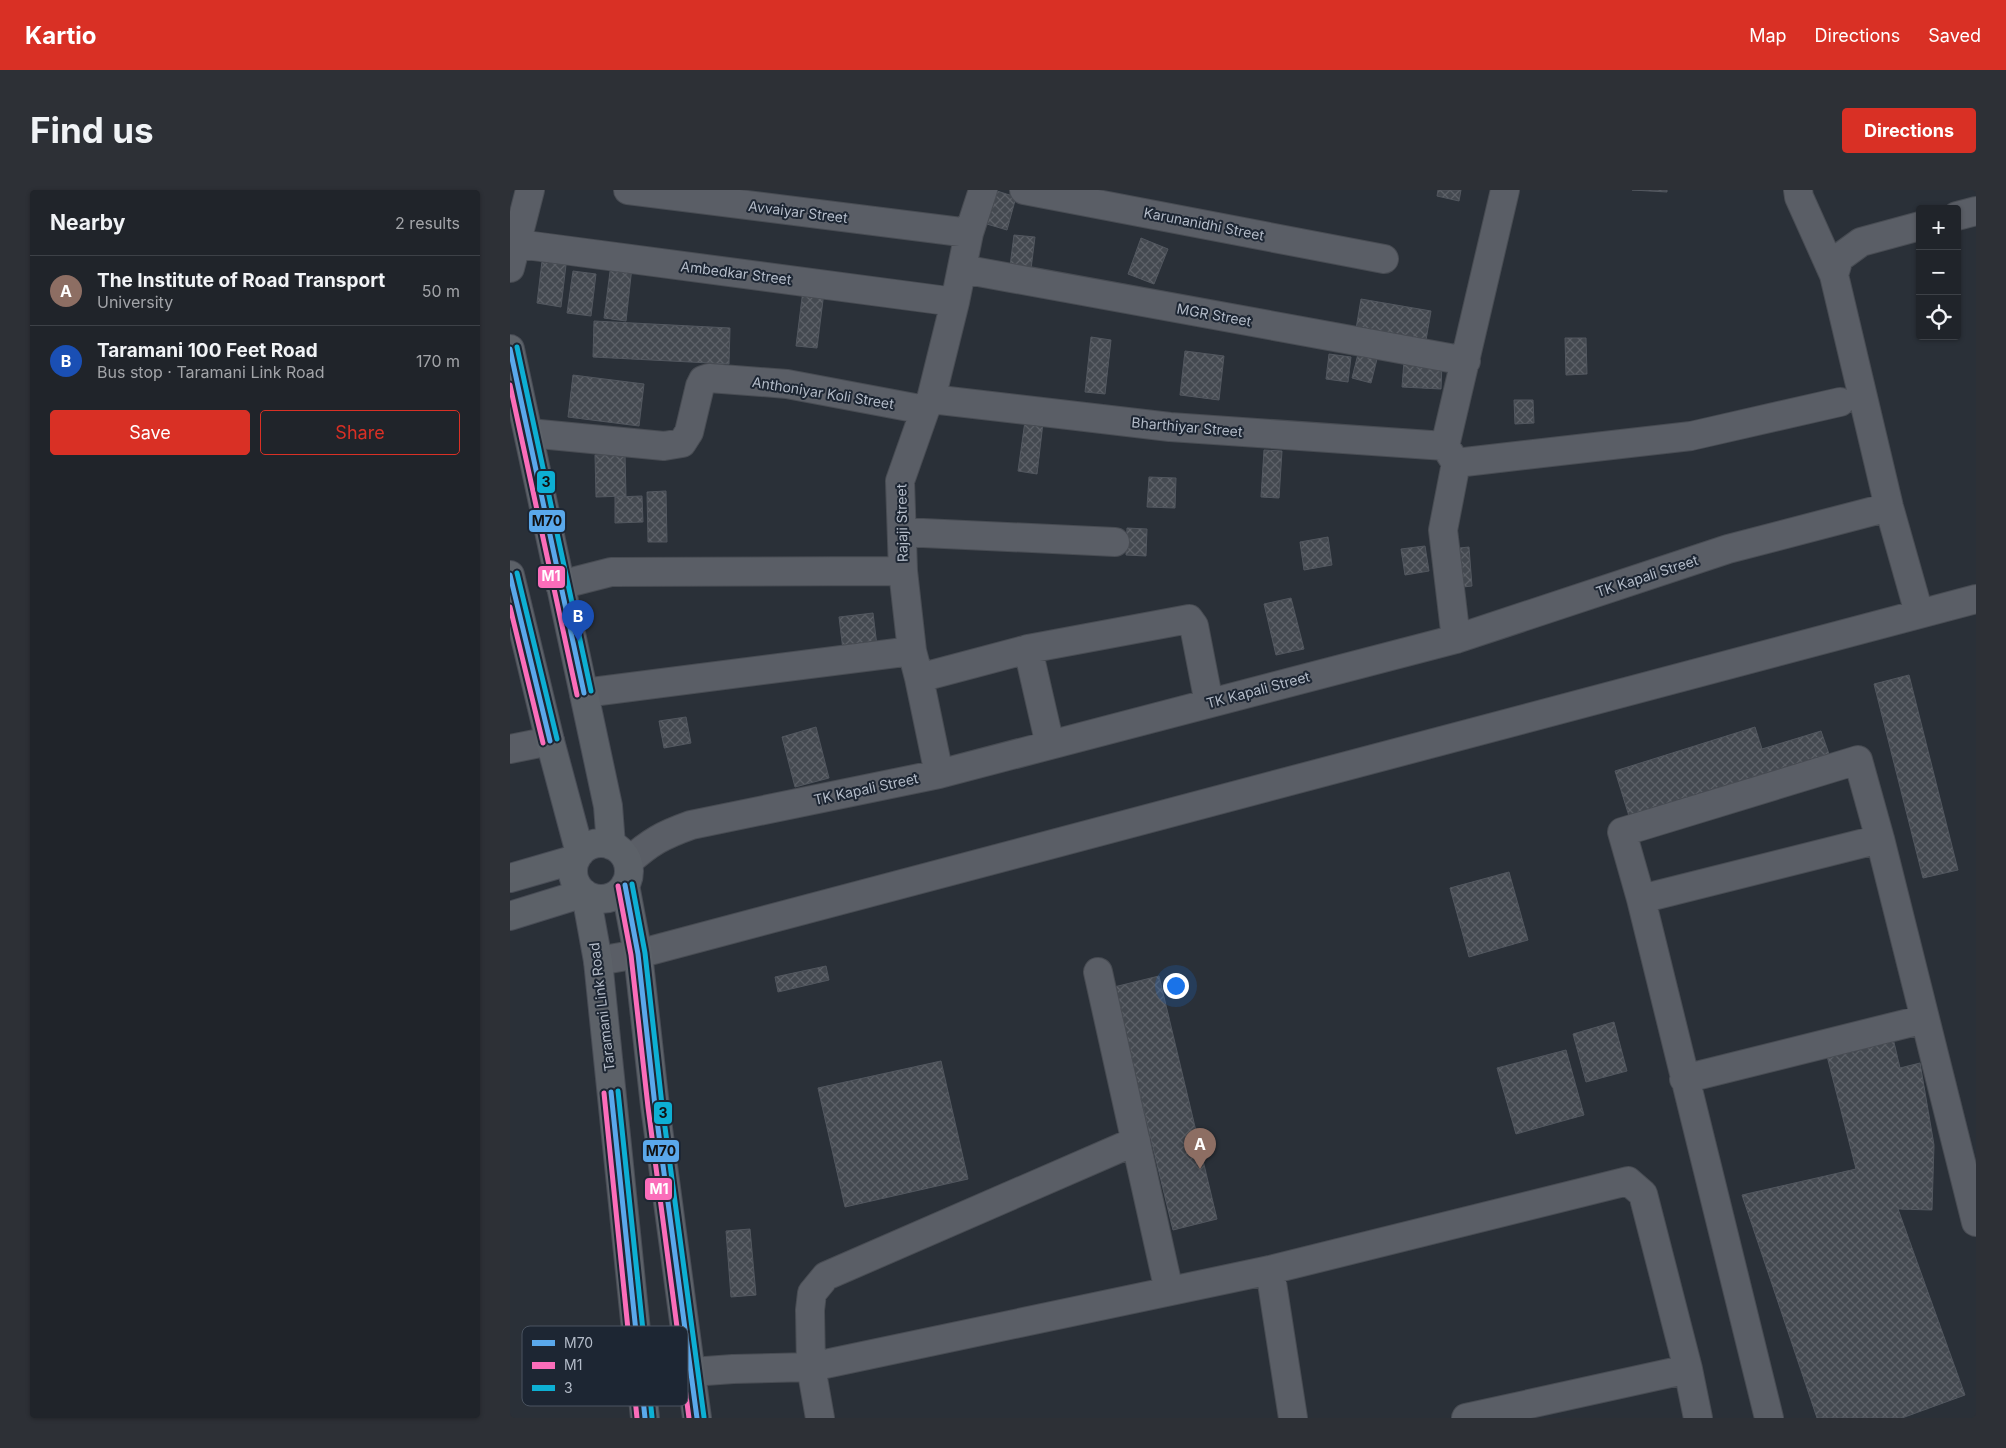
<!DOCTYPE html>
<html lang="en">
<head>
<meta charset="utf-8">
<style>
	:root { --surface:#20242a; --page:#2d3036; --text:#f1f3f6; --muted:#a2a4a8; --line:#3d4147; --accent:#d93025 }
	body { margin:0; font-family:Inter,sans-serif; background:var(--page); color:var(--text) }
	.controls { position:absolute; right:15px; top:15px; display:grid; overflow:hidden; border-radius:5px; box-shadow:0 1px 4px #0004 }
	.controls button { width:45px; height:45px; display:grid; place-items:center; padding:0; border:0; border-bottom:1px solid var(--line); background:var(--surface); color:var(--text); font:25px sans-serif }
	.you { position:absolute; left:665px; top:795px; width:18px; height:18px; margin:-12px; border:4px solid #fff; border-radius:50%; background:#1a73e8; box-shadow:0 0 0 8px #1a73e833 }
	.badge { display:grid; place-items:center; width:32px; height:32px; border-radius:50%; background:var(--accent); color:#fff; font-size:16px; font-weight:700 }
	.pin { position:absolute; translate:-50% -41px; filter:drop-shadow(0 1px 2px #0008) }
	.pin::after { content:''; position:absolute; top:26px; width:18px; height:15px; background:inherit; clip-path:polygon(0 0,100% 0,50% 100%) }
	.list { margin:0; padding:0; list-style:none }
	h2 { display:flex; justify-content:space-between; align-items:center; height:65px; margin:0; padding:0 20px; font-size:21px }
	h2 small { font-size:16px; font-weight:400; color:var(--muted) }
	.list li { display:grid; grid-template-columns:32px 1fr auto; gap:15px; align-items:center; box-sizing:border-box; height:70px; padding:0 20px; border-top:1px solid var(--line) }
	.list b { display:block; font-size:19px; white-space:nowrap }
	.list p { margin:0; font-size:16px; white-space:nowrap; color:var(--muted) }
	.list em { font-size:16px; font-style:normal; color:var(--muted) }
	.actions { display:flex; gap:10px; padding:15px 20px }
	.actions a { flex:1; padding:11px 0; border:1px solid var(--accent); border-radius:5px; text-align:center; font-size:18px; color:var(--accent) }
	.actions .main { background:var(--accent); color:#fff }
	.icon { flex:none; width:28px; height:28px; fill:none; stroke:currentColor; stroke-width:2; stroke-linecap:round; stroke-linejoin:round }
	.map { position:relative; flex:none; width:1466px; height:1228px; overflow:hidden; border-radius:5px }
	header { display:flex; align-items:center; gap:30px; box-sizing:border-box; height:70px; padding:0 25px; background:var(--accent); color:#fff }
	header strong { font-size:24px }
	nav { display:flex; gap:28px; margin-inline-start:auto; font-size:18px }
	.intro { display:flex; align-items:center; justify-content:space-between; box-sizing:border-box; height:120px; padding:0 30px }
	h1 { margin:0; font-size:35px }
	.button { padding:12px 22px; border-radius:5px; background:var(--accent); color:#fff; font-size:18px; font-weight:700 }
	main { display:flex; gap:30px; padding:0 30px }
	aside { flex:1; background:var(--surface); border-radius:5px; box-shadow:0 1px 4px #0004 }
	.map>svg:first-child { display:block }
	.building { fill:url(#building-cross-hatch); stroke:#52575f }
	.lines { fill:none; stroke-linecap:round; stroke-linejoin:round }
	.minor-casing { stroke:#484c53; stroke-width:30 }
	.major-casing { stroke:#484c55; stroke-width:30 }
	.minor { stroke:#5a5e66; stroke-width:28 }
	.major { stroke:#5c6168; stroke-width:28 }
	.bus-1-casing { stroke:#1d2633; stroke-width:9 }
	.bus-2-casing { stroke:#1d2633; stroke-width:9 }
	.bus-3-casing { stroke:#1d2633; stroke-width:9 }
	.bus-1 { stroke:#5aa8eb; stroke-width:5 }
	.bus-2 { stroke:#fb6dba; stroke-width:5 }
	.bus-3 { stroke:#0dafd3; stroke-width:5 }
	.labels { text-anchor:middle; stroke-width:4; stroke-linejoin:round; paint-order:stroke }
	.street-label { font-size:14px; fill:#b4bcc9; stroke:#1d2633 }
	.key { fill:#1d2633; stroke:#4a5360; stroke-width:1 }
	.key-label { font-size:14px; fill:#b4bcc9 }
	.line-badge { stroke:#1d2633; stroke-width:2 }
	.badge-label { font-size:14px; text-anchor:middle; font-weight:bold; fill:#fff }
	.pale-badge-label { font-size:14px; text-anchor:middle; font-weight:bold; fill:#111 }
</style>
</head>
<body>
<header>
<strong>Kartio</strong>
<nav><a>Map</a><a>Directions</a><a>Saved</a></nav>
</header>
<div class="intro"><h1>Find us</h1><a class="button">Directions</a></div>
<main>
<aside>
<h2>Nearby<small>2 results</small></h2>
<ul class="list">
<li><span class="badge" style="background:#8d6e63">A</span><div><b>The Institute of Road Transport</b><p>University</p></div><em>50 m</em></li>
<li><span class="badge" style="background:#1a4fb4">B</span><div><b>Taramani 100 Feet Road</b><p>Bus stop · Taramani Link Road</p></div><em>170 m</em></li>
</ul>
<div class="actions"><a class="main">Save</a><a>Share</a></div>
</aside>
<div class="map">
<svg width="1466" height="1228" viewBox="0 0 1466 1228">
	<defs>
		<pattern id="building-cross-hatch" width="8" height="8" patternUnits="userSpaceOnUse" patternTransform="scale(1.25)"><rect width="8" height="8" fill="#444950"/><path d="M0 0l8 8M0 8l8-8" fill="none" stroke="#5d6168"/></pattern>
	</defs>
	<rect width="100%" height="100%" fill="#2a3038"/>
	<!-- building -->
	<path class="building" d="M484,0L506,7L497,40L470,32Z
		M928,0H951L949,11L927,6Z
		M1122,0H1157V2Z
		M504,45L525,47L521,79L500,76Z
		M631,48L658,59L644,94L618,84Z
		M32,71L56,75L51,117L27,113Z
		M101,74L122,77L116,131L94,128Z
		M63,81L86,84L81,126L57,123Z
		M293,100L314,102L307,158L286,156Z
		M851,109L921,121L916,150L846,139Z
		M84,131L220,138L219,174L83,167Z
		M581,147L601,150L595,204L575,202Z
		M1055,148H1076L1077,184L1056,185Z
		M849,160L868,165L861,193L842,188Z
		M675,161L714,166L709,210L670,205Z
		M819,164L841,167L838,192L816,189Z
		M894,171L932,173L931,199L892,197Z
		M63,185L134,194L129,236L58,227Z
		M1004,210H1023L1024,233L1005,234Z
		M515,231L533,233L527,284L508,281Z
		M754,260L772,261L769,308L751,307Z
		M115,264L116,306L86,307L85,265Z
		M639,287L666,288L665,318L637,317Z
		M156,301L157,352H138L137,302Z
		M132,306L133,332L105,333V307Z
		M617,338L637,339L636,366L616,365Z
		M818,347L822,375L794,380L790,352Z
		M915,356L919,381L895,385L891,359Z
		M959,357L962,396L944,398L940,359Z
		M781,408L794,459L766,465L754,414Z
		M363,423L367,456L333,460L329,427Z
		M1399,485L1448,680L1413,688L1364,494Z
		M176,527L181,553L154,558L149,531Z
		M306,537L319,588L285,597L272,547Z
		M1245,537L1252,559L1311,541L1319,564L1119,626L1105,581Z
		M999,682L1018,750L959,767L940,698Z
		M316,776L319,790L268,802L265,787Z
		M649,786L707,1029L663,1040L604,797Z
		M1104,832L1117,881L1076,892L1063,844Z
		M1383,848L1390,878L1410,873L1424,955L1422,1020L1388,1019L1455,1205L1392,1228H1307L1232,1005L1346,979L1317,866Z
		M1056,860L1074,925L1006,944L987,878Z
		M431,871L458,989L335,1017L308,898Z
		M240,1039L246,1105L221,1107L216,1041Z"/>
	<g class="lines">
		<!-- minor casing -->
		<g class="minor-casing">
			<path id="minor" d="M118,0L459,43
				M514,0L874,69
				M1288,0L1289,7L1324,85
				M1447,26L1466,21
				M8,54L445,112
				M0,78L20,0
				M452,79L956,171
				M421,209L660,237L935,256
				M19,243L154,256L172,253L179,242L190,196L193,190L199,188L277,194L415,220
				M946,273L1181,246L1330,212
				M392,342L605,352
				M50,395L101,382L393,381
				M1409,423L1379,317L1324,85L1329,68L1351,52L1410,36
				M946,449L933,340L946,273L935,256L995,0
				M518,459L540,555
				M409,488L518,459L679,429L684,436L699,513
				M74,503L402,461
				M0,559L40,551
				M429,584L409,488L402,461L393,381L390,291L415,220L421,209L445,112L459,43L473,0
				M118,672C140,652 153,645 181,635L429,584L946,449L1218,359L1379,317
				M1131,709L1370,649
				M88,771L128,764L1466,409
				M588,782L659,1101
				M1174,889L1415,829
				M760,1080L783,1228
				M182,1182L223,1179L301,1177L760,1080L1118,991L1133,1004L1178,1179L1188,1228
				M310,1228L301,1177L300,1120L302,1103L316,1086L626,951
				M956,1228L1178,1179
				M1259,1228L1131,709L1112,642L1348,570L1370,649L1466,1032"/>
		</g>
		<!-- major casing -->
		<g class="major-casing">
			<path id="major" d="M0,159L98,616L101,655
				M0,385L40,551L70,663
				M63 681a28 28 0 1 1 56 0a28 28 0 1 1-56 0Z
				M0,688L66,669
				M115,695L128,764L145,916L187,1228
				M76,705L88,771L135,1228
				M0,726L74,703"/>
		</g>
		<!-- minor -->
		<use href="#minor" class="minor"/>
		<!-- major -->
		<use href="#major" class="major"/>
		<!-- bus-1 casing -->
		<g class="bus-1-casing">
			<path id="bus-1" d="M0,159L74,503
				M0,385L40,551
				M115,695L128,764L145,916L187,1228
				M101,902L135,1228"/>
		</g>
		<!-- bus-2 casing -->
		<g class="bus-2-casing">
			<path id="bus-2" d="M0,195L67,505
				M0,417L33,553
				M108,696L121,765L138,917L179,1228
				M94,903L127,1228"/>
		</g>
		<!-- bus-3 casing -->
		<g class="bus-3-casing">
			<path id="bus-3" d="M7,157L81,501
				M7,383L47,549
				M122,694L135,763L152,915L194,1227
				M108,901L142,1227"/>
		</g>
		<!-- bus-1 -->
		<use href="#bus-1" class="bus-1"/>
		<!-- bus-2 -->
		<use href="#bus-2" class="bus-2"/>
		<!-- bus-3 -->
		<use href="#bus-3" class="bus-3"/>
	</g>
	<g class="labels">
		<!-- street labels -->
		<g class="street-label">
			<text transform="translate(288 22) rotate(7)" y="5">Avvaiyar Street</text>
			<text transform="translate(694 34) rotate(11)" y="5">Karunanidhi Street</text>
			<text transform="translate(226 83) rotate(7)" y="5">Ambedkar Street</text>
			<text transform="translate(704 125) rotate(10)" y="5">MGR Street</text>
			<text transform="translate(313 203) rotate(9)" y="5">Anthoniyar Koli Street</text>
			<text transform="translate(677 237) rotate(5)" y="5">Bharthiyar Street</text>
			<text transform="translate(392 333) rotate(-91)" y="5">Rajaji Street</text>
			<text transform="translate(1137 386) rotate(-18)" y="5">TK Kapali Street</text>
			<text transform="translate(748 500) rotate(-15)" y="5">TK Kapali Street</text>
			<text transform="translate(356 599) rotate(-12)" y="5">TK Kapali Street</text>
			<text transform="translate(92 817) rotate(-97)" y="5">Taramani Link Road</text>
		</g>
	</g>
	<!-- legend -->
	<rect x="12" y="1136" width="166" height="80" rx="8" class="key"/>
	<rect x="22" y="1150" width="23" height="6" fill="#5aa8eb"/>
	<rect x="22" y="1172" width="23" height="7" fill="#fb6dba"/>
	<rect x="22" y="1195" width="23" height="6" fill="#0dafd3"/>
	<g class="key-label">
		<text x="54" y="1158">M70</text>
		<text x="54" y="1180">M1</text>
		<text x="54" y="1203">3</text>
	</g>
	<g class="line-badge">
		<rect x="26" y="280" width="20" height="24" rx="5" fill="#0dafd3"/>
		<rect x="18" y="319" width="38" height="24" rx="5" fill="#5aa8eb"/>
		<rect x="27" y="375" width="29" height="24" rx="5" fill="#fb6dba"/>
		<rect x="143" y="911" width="20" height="24" rx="5" fill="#0dafd3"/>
		<rect x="132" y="949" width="38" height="24" rx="5" fill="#5aa8eb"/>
		<rect x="134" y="987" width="29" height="24" rx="5" fill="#fb6dba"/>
	</g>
	<g class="badge-label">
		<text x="41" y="391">M1</text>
		<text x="149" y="1004">M1</text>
	</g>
	<g class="pale-badge-label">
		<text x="36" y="297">3</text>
		<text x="37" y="336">M70</text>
		<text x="153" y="928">3</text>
		<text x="151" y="966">M70</text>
	</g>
</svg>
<div class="controls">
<button>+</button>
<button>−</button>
<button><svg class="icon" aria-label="locate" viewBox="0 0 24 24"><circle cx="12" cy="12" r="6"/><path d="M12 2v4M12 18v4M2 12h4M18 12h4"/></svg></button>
</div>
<div class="you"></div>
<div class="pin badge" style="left:690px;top:979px;background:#8d6e63">A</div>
<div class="pin badge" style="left:68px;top:451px;background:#1a4fb4">B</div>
</div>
</main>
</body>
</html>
